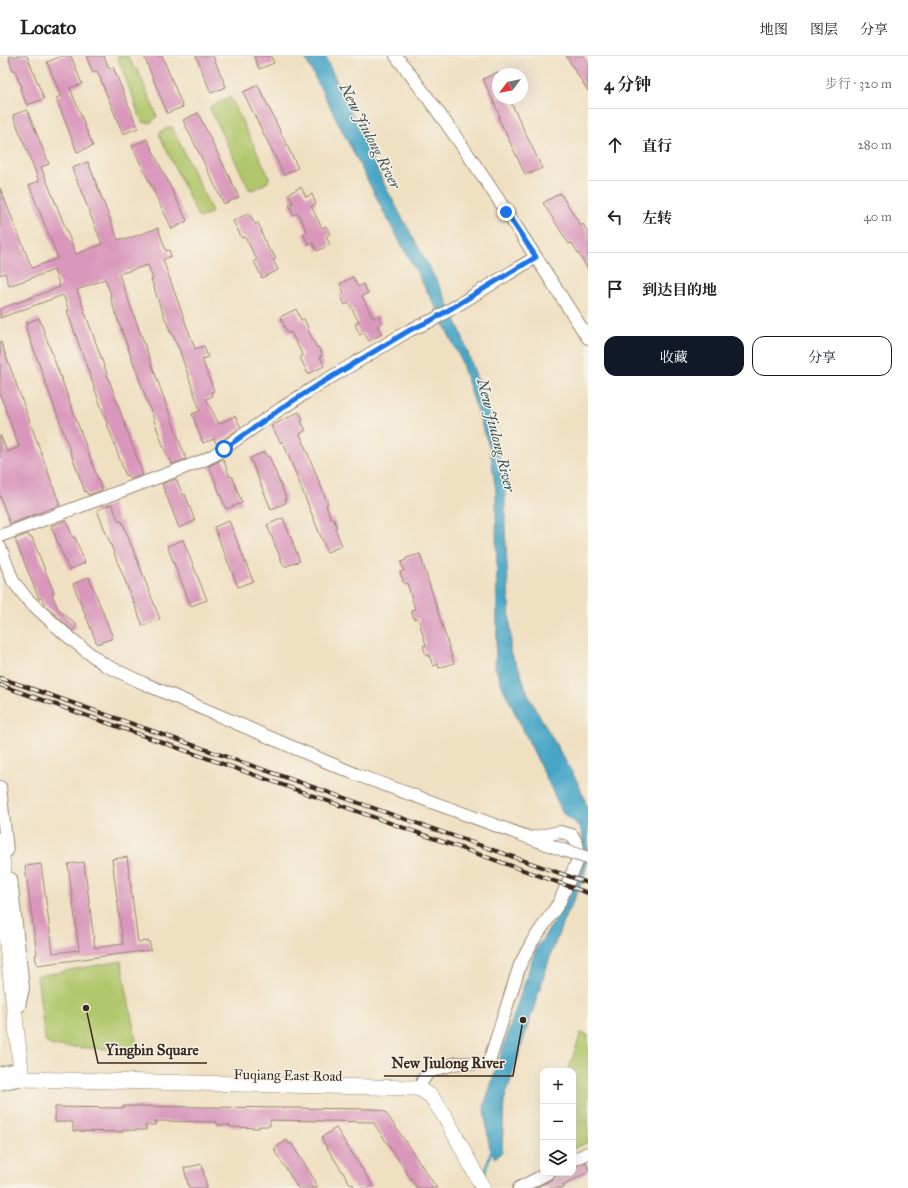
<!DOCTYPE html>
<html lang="zh">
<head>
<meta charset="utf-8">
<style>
	:root { --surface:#fff; --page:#f6f6f6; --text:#202124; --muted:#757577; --line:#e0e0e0; --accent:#111827 }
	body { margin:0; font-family:"IM FELL Great Primer","Noto Serif SC",serif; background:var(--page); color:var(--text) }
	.controls { position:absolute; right:12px; bottom:12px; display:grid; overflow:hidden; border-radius:8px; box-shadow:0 4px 16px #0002 }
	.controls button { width:36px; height:36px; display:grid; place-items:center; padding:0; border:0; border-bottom:1px solid var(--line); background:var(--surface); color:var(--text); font:20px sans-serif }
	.compass { position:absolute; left:492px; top:12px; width:36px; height:36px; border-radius:50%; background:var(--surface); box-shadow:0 4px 16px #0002; rotate:238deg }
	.stop { position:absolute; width:12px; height:12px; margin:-9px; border:3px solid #1a73e8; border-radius:50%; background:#fff }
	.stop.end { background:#1a73e8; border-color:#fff; box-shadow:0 1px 4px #0008 }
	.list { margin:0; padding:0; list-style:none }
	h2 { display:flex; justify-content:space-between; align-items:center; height:52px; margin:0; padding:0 16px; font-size:17px }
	h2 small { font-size:13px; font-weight:400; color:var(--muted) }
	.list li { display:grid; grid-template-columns:26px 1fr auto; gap:12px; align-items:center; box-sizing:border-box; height:72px; padding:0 16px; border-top:1px solid var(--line) }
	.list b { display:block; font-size:15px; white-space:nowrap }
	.list em { font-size:13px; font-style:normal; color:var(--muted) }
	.actions { display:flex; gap:8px; padding:12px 16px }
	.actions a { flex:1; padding:9px 0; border:1px solid var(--accent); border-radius:12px; text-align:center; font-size:14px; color:var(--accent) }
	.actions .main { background:var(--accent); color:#fff }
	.icon { flex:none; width:22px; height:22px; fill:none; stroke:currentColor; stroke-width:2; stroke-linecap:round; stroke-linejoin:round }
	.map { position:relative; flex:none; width:588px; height:1132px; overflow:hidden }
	header { display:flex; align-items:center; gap:24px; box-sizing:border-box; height:56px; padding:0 20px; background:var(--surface); border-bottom:1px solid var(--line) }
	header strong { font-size:19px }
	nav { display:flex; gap:22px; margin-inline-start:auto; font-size:14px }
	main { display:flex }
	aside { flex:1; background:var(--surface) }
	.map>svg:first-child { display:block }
	.green { fill:#b1c76c; stroke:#767845 }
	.water { fill:#47a6c6; stroke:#416872 }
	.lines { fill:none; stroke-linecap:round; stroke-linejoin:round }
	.stream { stroke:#47a6c6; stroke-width:2.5 }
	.building { fill:#d997bb }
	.minor-casing { stroke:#968570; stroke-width:14 }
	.major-casing { stroke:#968570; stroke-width:16 }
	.minor { stroke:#fff; stroke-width:12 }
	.major { stroke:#fff; stroke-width:15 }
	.rail-casing { stroke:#3b2a1e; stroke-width:4 }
	.rail { stroke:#f7f3e8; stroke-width:2.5; stroke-dasharray:8; stroke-linecap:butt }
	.minor-bridge-casing { stroke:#968570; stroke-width:14; stroke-linecap:butt }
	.minor-bridge { stroke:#fff; stroke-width:12 }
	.route { stroke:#1a73e8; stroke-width:5 }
	.labels { text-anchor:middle; stroke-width:3; stroke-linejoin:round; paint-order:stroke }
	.street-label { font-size:14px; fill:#3b2a1e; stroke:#f7f3e8 }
	.water-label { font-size:15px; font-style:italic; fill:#3f5559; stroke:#f7f3e8 }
	.leader { fill:none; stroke:#3b2a1e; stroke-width:1.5 }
	.callout-dot { fill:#3b2a1e; stroke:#f7f3e8; stroke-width:1.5 }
	.callout-label { font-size:15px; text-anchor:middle; font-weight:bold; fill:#3b2a1e; stroke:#f7f3e8; stroke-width:3; stroke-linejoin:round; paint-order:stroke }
</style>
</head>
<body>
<header>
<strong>Locato</strong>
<nav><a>地图</a><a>图层</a><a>分享</a></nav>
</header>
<main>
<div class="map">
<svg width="588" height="1132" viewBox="0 0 588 1132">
	<rect width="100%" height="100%" fill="#f7f3e8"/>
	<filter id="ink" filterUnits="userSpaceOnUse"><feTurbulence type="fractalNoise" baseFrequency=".025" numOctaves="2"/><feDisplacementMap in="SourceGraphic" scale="8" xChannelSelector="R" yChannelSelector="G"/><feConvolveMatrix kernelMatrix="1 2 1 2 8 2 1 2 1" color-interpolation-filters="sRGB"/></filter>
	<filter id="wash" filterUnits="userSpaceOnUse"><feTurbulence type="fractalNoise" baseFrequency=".012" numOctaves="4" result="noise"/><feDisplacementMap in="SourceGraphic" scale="16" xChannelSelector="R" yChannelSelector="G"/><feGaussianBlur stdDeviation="0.9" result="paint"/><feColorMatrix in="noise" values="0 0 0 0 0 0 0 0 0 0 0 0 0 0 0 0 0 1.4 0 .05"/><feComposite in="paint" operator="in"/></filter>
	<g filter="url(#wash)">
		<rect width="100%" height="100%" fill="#f0e0c2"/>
		<!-- green -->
		<path class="green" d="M117,0H128L133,10L138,15L157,60C154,66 149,68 142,66Z
			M228,42H231L269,121L268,126L253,134L249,133L210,53V51Z
			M170,71H172L212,155L211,157L200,162L198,160L159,78L160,76Z
			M121,905L138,995L54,990L50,989L45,984L37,920Z
			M581,977L588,979V1086L573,1093V1015H568Z"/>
		<!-- water -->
		<path class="water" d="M304,0H325L384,128L443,237L460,274L489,357L499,401L505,435V470L511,585L510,591V596L521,617L526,633L530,643L577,725L584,741L588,756V802L582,827L565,861L551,898L504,1045L502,1096L495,1102L489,1090L484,1050L535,895C543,881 553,869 560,856C571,835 588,796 581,774C577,765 568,764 563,757L504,634L495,611L497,572L496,436L490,394L460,302L435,250L388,164Z"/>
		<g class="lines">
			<!-- stream -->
			<path class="stream" d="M484,1120L492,1092"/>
		</g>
		<g id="blocks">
			<!-- building -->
			<path class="building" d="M9,0H27L44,43L27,49L20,32L22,31L18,23L15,14L13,15L9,3H10Z
				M62,0H71L82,28L70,32L93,90L77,96L56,42L61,40L47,6Z
				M86,0H104L109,13L113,11L138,72L123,78L97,15L93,17Z
				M144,0H162L183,51L167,57Z
				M196,0H213L226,31L211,37Z
				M254,0H271L274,7L259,13Z
				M566,0H584L588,6V35Z
				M498,16V42H509L542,112L530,118V116L525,118L498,61L500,60L483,23Z
				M258,29L298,112L284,119L243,36Z
				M27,54L49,108L41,111L76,198L102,188L72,112L88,106L118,184L124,182V184L158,172L166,195L169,194L171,200L163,204L195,293L204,290L208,301L202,303L214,335L211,336L213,340L206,343L219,368L235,360L241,371L224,383L216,387L214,383L203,387L192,358L200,355L198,351H199L179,293L172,277H171L159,247L151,223H153L148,209L119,218L186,403L172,408L170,403L169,404L164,392L114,253L110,239H111L105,223L77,234L143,419L130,423L128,419L126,420L124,415L67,255H69L63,239L0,262V253L60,231L54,214L9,230L5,217L0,219V132L32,212L58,202L29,129L39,125L13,59Z
				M198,57L239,141L224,148L183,64Z
				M147,83L187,165L172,173L132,90Z
				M301,131L306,141L312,138L316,148L311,150L322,172L326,170L330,178L326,180L330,189L317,195L313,187L309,189L303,178L307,176L298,157L294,159L289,149L293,147L288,138Z
				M560,137L581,170L583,168L588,176V213L572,187L569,188L543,147Z
				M249,157L255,168L258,167L262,175L261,176L270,196L272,195L276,203L273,204L278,214L262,222L254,205L257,204L245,181L242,182L233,165Z
				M353,221L358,231L363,228L368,237L362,240L373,262L378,259L382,267L377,270L382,278L369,285L364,277L360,279L355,268L359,266L349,247L345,249L340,238L344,237L340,228Z
				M296,253L301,264L304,263L308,271L307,272L317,292L318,291L323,299L320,300L324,310L308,318L300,301L303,300L291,276L288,278L280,261Z
				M39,262L102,434L88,439L86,435L85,436L26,272L27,271L26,267Z
				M0,286H1L60,449L10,468L0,440V380H1L7,396L19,391L0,338Z
				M299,356L303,364L301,365L306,374L300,378L328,448L326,449L331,463L333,462L337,471L335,472L342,490L327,496L283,386L281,387L271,370Z
				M265,396L268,401L269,400L286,442L285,443L286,447L271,453L250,402Z
				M223,403L230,421L232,420L242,447L226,453L209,410Z
				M176,423L183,439L185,438L195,465L179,472L162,428Z
				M112,448L119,466L122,465L160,563L143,570L97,454Z
				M283,462L300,505L284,511L267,469Z
				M66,464L73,482L75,481L85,507L69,514L51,470Z
				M229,465L253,525L238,531L214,471Z
				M28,478L30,482L32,481L35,489L54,537L52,538L58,553L77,569L73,575L45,549L42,542L39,543L15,483Z
				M183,484L207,544L191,550L167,490Z
				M420,498L454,607L439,612L438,608L433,610L429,599L426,600L423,590L426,589L418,562L414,563L411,554L415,553L407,527L404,528L400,516L404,515L401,506L406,504V502Z
				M89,521L113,582L97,588L73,528Z
				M127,801L138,886L149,885L151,894L37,909L35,899H37L25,810L41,808L53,897L79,894L68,808L84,806L95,892L123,888L112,803Z
				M123,1050L374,1053L384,1055L386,1057L437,1132H417L373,1066L270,1064V1070H259V1072L230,1071V1069H217V1066L156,1065V1069H146V1074H123V1076L73,1075V1066H55V1051L123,1052Z
				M336,1072L373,1130L369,1132H355L353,1128L351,1129L322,1084L323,1083L322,1081Z
				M287,1084L289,1088L291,1087L316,1126L315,1127L318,1132H298L283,1108L275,1096L276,1095L274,1093Z
				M586,1106L588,1111V1116L563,1130L564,1132H535L551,1124L555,1119L558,1117H573V1111Z
				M202,1108L207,1132H189L184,1112Z"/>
		</g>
	</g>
	<g filter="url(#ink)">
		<use href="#blocks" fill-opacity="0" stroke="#968570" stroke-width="1"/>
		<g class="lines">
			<!-- minor casing -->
			<g class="minor-casing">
				<path id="minor" d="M396,0C466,89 526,186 588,282
					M0,480L202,405L214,399L282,352L318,329L410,274L433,264L536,201
					M0,491L13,525L28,544L64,577L85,594L105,609L143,627L355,718L563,794
					M0,731L7,795
					M11,823L23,932L19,950
					M0,1017L21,1012
					M423,1024L427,1018L431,1015L457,1007L485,1008L489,1006L520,909L532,886L559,847L577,806L578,794L577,788L572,779L560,776L530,782
					M0,1028L22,1023
					M573,1104L588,1097
					M519,1132L548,1117"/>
			</g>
			<!-- major casing -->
			<g class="major-casing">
				<path id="major" d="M0,784L6,836
					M0,826L22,1023L415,1032L420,1033L431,1040L447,1064L483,1132"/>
			</g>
			<!-- minor -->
			<use href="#minor" class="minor"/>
			<!-- major -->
			<use href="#major" class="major"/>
			<!-- rail casing -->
			<g class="rail-casing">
				<path id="rail" d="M0,622L24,630L588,827
					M0,629L588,837"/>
			</g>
			<!-- rail -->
			<use href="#rail" class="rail"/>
			<!-- minor-bridge casing -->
			<g class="minor-bridge-casing">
				<path id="minor-bridge" d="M563,794L588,802"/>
			</g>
			<!-- minor-bridge -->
			<use href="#minor-bridge" class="minor-bridge"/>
		</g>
	</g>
	<g class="lines" filter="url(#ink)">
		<!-- route -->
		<path class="route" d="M224,393L282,352L318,329L410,274L432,264L536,201L506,156"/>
	</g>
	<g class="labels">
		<!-- street labels -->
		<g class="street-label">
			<text transform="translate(288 1019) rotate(1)" y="5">Fuqiang East Road</text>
		</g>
		<!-- water labels -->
		<g class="water-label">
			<text transform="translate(370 80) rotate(63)" y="5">New Jiulong River</text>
			<text transform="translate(496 379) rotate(76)" y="5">New Jiulong River</text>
		</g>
	</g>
	<!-- callouts -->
	<path class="leader" d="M86 952L98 1007H207M523 964L513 1020H384"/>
	<g class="callout-dot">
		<circle cx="86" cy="952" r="4"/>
		<circle cx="523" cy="964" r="4"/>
	</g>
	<g class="callout-label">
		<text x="152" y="999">Yingbin Square</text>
		<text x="448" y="1012">New Jiulong River</text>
	</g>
</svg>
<div class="controls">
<button>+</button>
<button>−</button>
<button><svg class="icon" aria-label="layers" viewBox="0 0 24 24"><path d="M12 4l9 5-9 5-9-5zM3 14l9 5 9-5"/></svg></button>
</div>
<svg class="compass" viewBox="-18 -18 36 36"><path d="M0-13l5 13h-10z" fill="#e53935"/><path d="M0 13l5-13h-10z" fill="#757577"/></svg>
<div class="stop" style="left:224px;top:393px"></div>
<div class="stop end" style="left:506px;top:156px"></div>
</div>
<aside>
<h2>4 分钟<small>步行 · 320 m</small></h2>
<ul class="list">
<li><svg class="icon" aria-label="ahead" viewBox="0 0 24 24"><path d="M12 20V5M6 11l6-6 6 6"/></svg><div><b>直行</b></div><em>280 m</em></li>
<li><svg class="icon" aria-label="left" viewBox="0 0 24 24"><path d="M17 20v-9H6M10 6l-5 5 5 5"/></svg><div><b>左转</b></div><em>40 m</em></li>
<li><svg class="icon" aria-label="arrive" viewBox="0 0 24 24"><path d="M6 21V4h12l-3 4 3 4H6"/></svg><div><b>到达目的地</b></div></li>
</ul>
<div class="actions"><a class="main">收藏</a><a>分享</a></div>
</aside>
</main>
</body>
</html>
